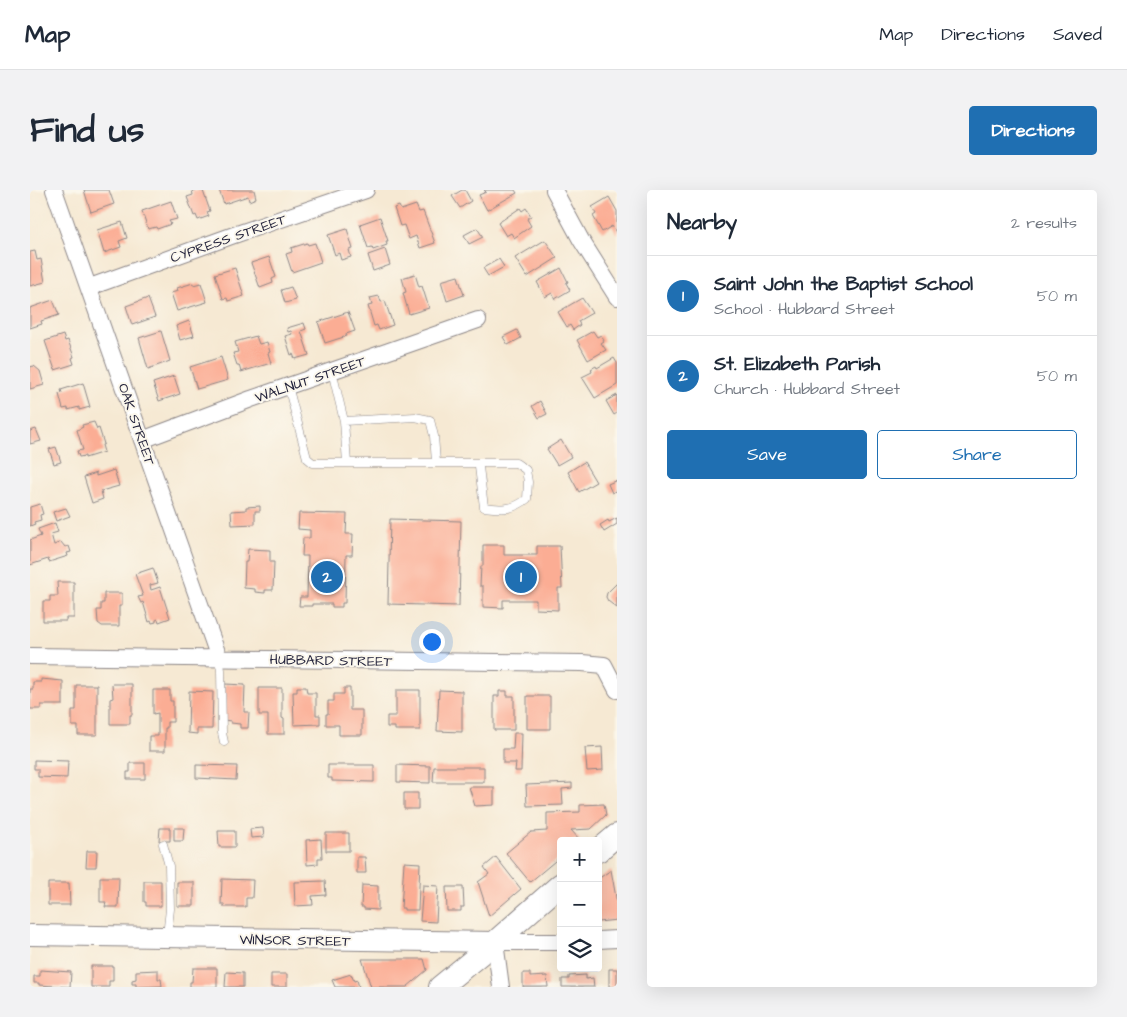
<!DOCTYPE html>
<html lang="en">
<head>
<meta charset="utf-8">
<style>
	:root { --surface:#fff; --page:#f2f2f3; --text:#1f2937; --muted:#747a83; --line:#e0e1e3; --accent:#1f6fb2 }
	body { margin:0; font-family:"Architects Daughter",sans-serif; background:var(--page); color:var(--text) }
	.controls { position:absolute; right:15px; bottom:15px; display:grid; overflow:hidden; border-radius:5px; box-shadow:0 5px 20px #0002 }
	.controls button { width:45px; height:45px; display:grid; place-items:center; padding:0; border:0; border-bottom:1px solid var(--line); background:var(--surface); color:var(--text); font:25px sans-serif }
	.you { position:absolute; left:401px; top:451px; width:18px; height:18px; margin:-12px; border:4px solid #fff; border-radius:50%; background:#1a73e8; box-shadow:0 0 0 8px #1a73e833 }
	.badge { display:grid; place-items:center; width:32px; height:32px; border-radius:50%; background:var(--accent); color:#fff; font-size:16px; font-weight:700 }
	.pin { position:absolute; translate:-50% -50%; border:2px solid #fff; box-shadow:0 1px 5px #0006 }
	.list { margin:0; padding:0; list-style:none }
	h2 { display:flex; justify-content:space-between; align-items:center; height:65px; margin:0; padding:0 20px; font-size:21px }
	h2 small { font-size:16px; font-weight:400; color:var(--muted) }
	.list li { display:grid; grid-template-columns:32px 1fr auto; gap:15px; align-items:center; box-sizing:border-box; height:80px; padding:0 20px; border-top:1px solid var(--line) }
	.list b { display:block; font-size:19px; white-space:nowrap }
	.list p { margin:0; font-size:16px; white-space:nowrap; color:var(--muted) }
	.list em { font-size:16px; font-style:normal; color:var(--muted) }
	.actions { display:flex; gap:10px; padding:15px 20px }
	.actions a { flex:1; padding:11px 0; border:1px solid var(--accent); border-radius:5px; text-align:center; font-size:18px; color:var(--accent) }
	.actions .main { background:var(--accent); color:#fff }
	.icon { flex:none; width:28px; height:28px; fill:none; stroke:currentColor; stroke-width:2; stroke-linecap:round; stroke-linejoin:round }
	.map { position:relative; flex:none; width:587px; height:797px; overflow:hidden; border-radius:5px }
	header { display:flex; align-items:center; gap:30px; box-sizing:border-box; height:70px; padding:0 25px; background:var(--surface); border-bottom:1px solid var(--line) }
	header strong { font-size:24px }
	nav { display:flex; gap:28px; margin-inline-start:auto; font-size:18px }
	.intro { display:flex; align-items:center; justify-content:space-between; box-sizing:border-box; height:120px; padding:0 30px }
	h1 { margin:0; font-size:35px }
	.button { padding:12px 22px; border-radius:5px; background:var(--accent); color:#fff; font-size:18px; font-weight:700 }
	main { display:flex; gap:30px; padding:0 30px }
	aside { flex:1; background:var(--surface); border-radius:5px; box-shadow:0 5px 20px #0002 }
	.map>svg:first-child { display:block }
	.building { fill:#fbad94 }
	.lines { fill:none; stroke-linecap:round; stroke-linejoin:round }
	.service-casing { stroke:#8c8687; stroke-width:9 }
	.minor-casing { stroke:#8c8687; stroke-width:18 }
	.tertiary-casing { stroke:#8c8687; stroke-width:22 }
	.secondary-casing { stroke:#8c8687; stroke-width:24 }
	.service { stroke:#fff; stroke-width:8 }
	.minor { stroke:#fff; stroke-width:16 }
	.tertiary { stroke:#fff; stroke-width:20 }
	.secondary { stroke:#fff; stroke-width:22 }
	.labels { text-anchor:middle; stroke-width:4; stroke-linejoin:round; paint-order:stroke }
	.street-label { font-size:14px; fill:#22223b; stroke:#fbf7ec }
</style>
</head>
<body>
<header>
<strong>Map</strong>
<nav><a>Map</a><a>Directions</a><a>Saved</a></nav>
</header>
<div class="intro"><h1>Find us</h1><a class="button">Directions</a></div>
<main>
<div class="map">
<svg width="587" height="797" viewBox="0 0 587 797">
	<rect width="100%" height="100%" fill="#fbf7ec"/>
	<filter id="ink" filterUnits="userSpaceOnUse"><feTurbulence type="fractalNoise" baseFrequency=".02" numOctaves="2"/><feDisplacementMap in="SourceGraphic" scale="10" xChannelSelector="R" yChannelSelector="G"/><feConvolveMatrix kernelMatrix="1 2 1 2 8 2 1 2 1" color-interpolation-filters="sRGB"/></filter>
	<filter id="wash" filterUnits="userSpaceOnUse"><feTurbulence type="fractalNoise" baseFrequency=".0096" numOctaves="4" result="noise"/><feDisplacementMap in="SourceGraphic" scale="20" xChannelSelector="R" yChannelSelector="G"/><feGaussianBlur stdDeviation="1.12" result="paint"/><feColorMatrix in="noise" values="0 0 0 0 0 0 0 0 0 0 0 0 0 0 0 0 0 1.4 0 .05"/><feComposite in="paint" operator="in"/></filter>
	<g filter="url(#wash)">
		<rect width="100%" height="100%" fill="#f6e9d3"/>
		<g id="blocks">
			<!-- building -->
			<path class="building" d="M54,0H79L84,14L61,22Z
				M162,0L173,1L180,21L177,22L179,26L168,30L166,25L164,26L157,7L163,5Z
				M189,0H224L226,8L219,11L218,6L194,14Z
				M432,0H435L441,11L430,18L422,6Z
				M454,0H485L487,3L457,20L449,5L456,2Z
				M579,7L587,21V44L582,36L572,42L563,26L566,24L562,17Z
				M141,11L147,29L139,31L141,34L127,39L126,37L118,39L112,21Z
				M386,15L389,22L393,21L405,53L390,58L386,46L379,49L374,35L370,36L364,18L369,16L371,20Z
				M490,18L492,21L496,18L501,26L497,29L501,36L484,48L481,43L476,46L468,33Z
				M350,27L358,51H356L357,55L343,60L342,57L338,58L330,34Z
				M92,32L97,48L89,51L91,57L74,63L67,40Z
				M447,38L453,47L439,54L434,45Z
				M317,39L323,59L319,60L321,67L311,70L309,63L305,65L298,45Z
				M515,50L527,68L497,87L485,68Z
				M277,53L278,55L285,53L291,72L262,82L256,64L262,62L261,58Z
				M355,59L360,75L343,81L338,65Z
				M5,61L7,70L11,69L15,92L0,96V62Z
				M239,67L246,87L242,89L243,93L230,98L221,73Z
				M469,69L474,77L458,86L453,78Z
				M205,78L214,106L198,111L197,108L193,109L185,84Z
				M531,78L538,92L536,93L540,100L525,109L522,103L515,107L507,92Z
				M385,84L389,97L392,96L399,118L379,124L373,103L376,102L372,88Z
				M428,86L434,105L417,111L411,91Z
				M163,93V95L171,93L177,112L147,121L141,103L148,101L147,98Z
				M261,97L266,110L255,113L251,100Z
				M349,106L351,112L355,111L363,135L349,140L347,135L344,136L338,116L342,115L340,108Z
				M118,108L125,127L102,135L96,116Z
				M552,108L562,123L548,131L550,135L543,140L540,135L537,137L528,122Z
				M23,110L29,125L11,131L12,134L0,138V118Z
				M318,122L325,141L316,144L317,146L295,153L288,132Z
				M159,131L164,146L150,150L146,136Z
				M274,133L276,139L271,141L279,165L265,169L263,164L261,165L255,146L262,144L261,141L258,142L257,138Z
				M487,140L491,148L478,155L473,147Z
				M131,141L140,171L118,179L109,148Z
				M563,141L567,147L571,145L574,151L571,153L576,160L558,170L547,150Z
				M33,145L35,151L38,150L44,167L42,168L44,174L25,180L15,151Z
				M226,146L229,154L237,152L240,162L238,163L241,173L211,182L209,175H207L203,163L208,162L205,152Z
				M191,167L198,190L167,199L160,177Z
				M584,168L587,173V195L565,208L552,187L562,182L561,179L566,176L567,178Z
				M4,176L10,181L14,195L0,199V177Z
				M144,186L150,204L129,211L123,193Z
				M53,193L60,217L49,220V217L38,220V218L33,219L29,204L32,203L31,200Z
				M587,205V223L584,225L576,211Z
				M510,211L517,224L509,228L502,216Z
				M64,232L67,239L69,238L74,254L72,255L74,262L55,268V266L49,267L47,261L53,260L47,240L53,237L52,235Z
				M6,239L11,251L0,254V241Z
				M531,250L541,267L527,275L517,259Z
				M26,257L31,272L24,274L19,259Z
				M554,272L566,292L549,302L538,282Z
				M84,280L89,296L71,301L73,309L62,313L54,287L66,283V286Z
				M587,290V300L582,303L578,294Z
				M10,314L13,324L10,325L11,330L4,332L5,334L0,336V317Z
				M230,316V321H225V334L202,335L201,321L216,320V317Z
				M36,318L40,326L26,331L23,322Z
				M269,323L317,324L316,344H323L322,365H316L315,413H312V417H302V414H282V416H269L270,407H277L278,366H272L273,348H280V340L268,339Z
				M587,328V334L574,342L570,335L578,330L579,332Z
				M360,329L431,331L429,416L358,414Z
				M25,333L28,342L21,344L24,355L31,352L35,357L39,356L41,362L37,363L38,366L19,372L18,369L0,375V350L11,346L8,339Z
				M453,355H474V365H507V356H530L532,398H528V420L506,419V410H473V418L453,417V396H450L451,376H453Z
				M218,359L240,360V372H244L243,400H235V403L225,402V399L214,398L215,372H217Z
				M123,378L128,393L120,395L121,400L130,397L140,428L129,432L128,429L126,430V432L122,433L121,431L119,432L113,412L111,413L108,407L113,406L105,384Z
				M27,392H44V428H36V431H13V411H20V406H28Z
				M587,393V418L578,411L576,407L577,403Z
				M74,403H92V416H89V436H72L68,433L67,420H71V413H74Z
				M11,489L33,491V515H11V519H0V499H3V492H11Z
				M82,494H102V525H100V534H80V509L83,508Z
				M195,494L215,495L214,522H219L218,538H210V534L201,533V531L193,530Z
				M46,495H67V545H48V536H42V520H46Z
				M267,497H276L277,503H286V525H290V534L264,535L263,502H267Z
				M229,498H252V528L254,529V544H238V525H229Z
				M314,498H320V520H332V545H309V535H296V524H298V511H304V504H314Z
				M123,500H140V511H143V532H137V538H135V561H119V546H128V523L123,524Z
				M366,500H390V540H365V537H357V526H366Z
				M409,500L432,501V542L407,541Z
				M159,501L183,502L182,539H167V544L158,543Z
				M469,501H477V506H484V540H464V506H469Z
				M497,506H520V539H497Z
				M484,543H492L491,581H485L486,573H473V559H483Z
				M572,557L573,580L557,581L555,558Z
				M4,570L38,571L37,588L8,587V579H4Z
				M100,573H115V589H97V582H100Z
				M166,575L207,576L206,590L166,588Z
				M298,575H344V592L302,591V588H298Z
				M367,575L400,576V593L367,592Z
				M404,577H454V592H403Z
				M542,593V598L532,599L533,615L497,616L496,595Z
				M439,597H464V615L445,616Z
				M374,603H388V619H374Z
				M574,614L576,625L561,639L541,640L550,650L531,651V666L500,692L476,663L501,642L517,641V623L550,622V615Z
				M130,638H140V651H129Z
				M144,638H154L153,651H144Z
				M233,638L234,647L221,648L220,639Z
				M188,641H205V657H189Z
				M296,643H319V661H296Z
				M291,649L292,668H288V674L277,675L276,650Z
				M57,661H67L66,677H56Z
				M327,667H335L336,683H327Z
				M466,667L491,699L459,726L448,692L459,684L454,677Z
				M374,672L390,673L388,720H374V718H371Z
				M581,680L587,713V730L568,732V689Z
				M70,687H89L88,717H75L76,712H70Z
				M192,689L223,690L222,708H216V717H194V714H191Z
				M114,691H131V716H116V712H114Z
				M295,691L296,705L282,706L283,715L265,716L264,692Z
				M147,692H164V716H147Z
				M18,693H39L40,715H18Z
				M332,695L348,696V720L334,719V717H331Z
				M393,695L408,696L406,732L390,731Z
				M416,697H433L434,717H431V721H417Z
				M332,769H394L397,780L377,797H341Z
				M61,776H83V791H79V797H61Z
				M163,778H187V797H160V792H162Z
				M579,779H587V797H579Z
				M10,780L41,782L40,797L9,795V793H4V786H10Z
				M128,780V789H131L132,796L106,797V794H102V790L106,789V781Z
				M196,782L213,783V797H195Z
				M493,783H500V787L517,786L518,797H493Z
				M241,784H257V797H241Z
				M321,784L324,791L327,790L329,797H305L302,790Z
				M556,785V789L563,788L564,797H532V789H539V786Z"/>
		</g>
	</g>
	<g filter="url(#ink)">
		<use href="#blocks" fill-opacity="0" stroke="#8c8687" stroke-width="1"/>
		<g class="lines">
			<!-- service casing -->
			<g class="service-casing">
				<path id="service" d="M302,181L314,231L317,273
					M258,196L277,268L283,273H486L496,280L498,292L497,309C481,321 473,319 454,317L449,277L450,273
					M314,231L385,227L400,230L404,246L406,272
					M189,468L191,480L192,543L194,552
					M133,654L139,676L140,719L137,746"/>
			</g>
			<!-- minor casing -->
			<g class="minor-casing">
				<path id="minor" d="M24,0L189,468
					M524,0L551,50L587,107
					M60,97L204,45L336,0
					M112,250L221,209L448,130
					M0,466L552,473L574,475L587,500
					M568,750L587,749
					M471,797L465,752H531"/>
			</g>
			<!-- tertiary casing -->
			<g class="tertiary-casing">
				<path id="tertiary" d="M0,745L465,752"/>
			</g>
			<!-- secondary casing -->
			<g class="secondary-casing">
				<path id="secondary" d="M568,661L587,645
					M410,797L465,752L531,694"/>
			</g>
			<!-- service -->
			<use href="#service" class="service"/>
			<!-- minor -->
			<use href="#minor" class="minor"/>
			<!-- tertiary -->
			<use href="#tertiary" class="tertiary"/>
			<!-- secondary -->
			<use href="#secondary" class="secondary"/>
		</g>
	</g>
	<g class="labels">
		<!-- street labels -->
		<g class="street-label">
			<text transform="translate(198 48) rotate(-19)" y="5">CYPRESS STREET</text>
			<text transform="translate(280 189) rotate(-19)" y="5">WALNUT STREET</text>
			<text transform="translate(107 234) rotate(71)" y="5">OAK STREET</text>
			<text transform="translate(301 470) rotate(1)" y="5">HUBBARD STREET</text>
			<text transform="translate(265 750) rotate(1)" y="5">WINSOR STREET</text>
		</g>
	</g>
</svg>
<div class="controls">
<button>+</button>
<button>−</button>
<button><svg class="icon" aria-label="layers" viewBox="0 0 24 24"><path d="M12 4l9 5-9 5-9-5zM3 14l9 5 9-5"/></svg></button>
</div>
<div class="you"></div>
<div class="pin badge" style="left:491px;top:387px">1</div>
<div class="pin badge" style="left:297px;top:387px">2</div>
</div>
<aside>
<h2>Nearby<small>2 results</small></h2>
<ul class="list">
<li><span class="badge">1</span><div><b>Saint John the Baptist School</b><p>School · Hubbard Street</p></div><em>50 m</em></li>
<li><span class="badge">2</span><div><b>St. Elizabeth Parish</b><p>Church · Hubbard Street</p></div><em>50 m</em></li>
</ul>
<div class="actions"><a class="main">Save</a><a>Share</a></div>
</aside>
</main>
</body>
</html>
